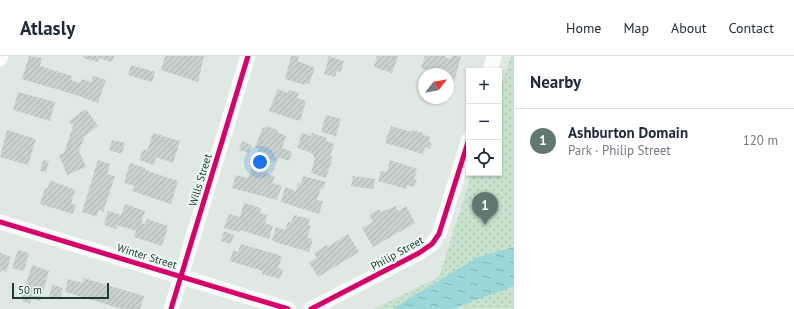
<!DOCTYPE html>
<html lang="en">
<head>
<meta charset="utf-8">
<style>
	:root { --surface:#fff; --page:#f6f6f7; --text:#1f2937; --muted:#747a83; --line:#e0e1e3; --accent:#617870 }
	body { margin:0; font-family:"PT Sans",sans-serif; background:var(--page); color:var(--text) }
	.controls { position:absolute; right:12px; top:12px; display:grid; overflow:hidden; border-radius:0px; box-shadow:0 1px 3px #0004 }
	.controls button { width:36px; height:36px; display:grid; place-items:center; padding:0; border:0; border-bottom:1px solid var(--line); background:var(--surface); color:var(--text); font:20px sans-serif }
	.compass { position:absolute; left:418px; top:12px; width:36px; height:36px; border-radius:50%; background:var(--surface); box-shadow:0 1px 3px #0004; rotate:59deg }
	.scale { position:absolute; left:12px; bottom:10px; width:97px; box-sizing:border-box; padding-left:4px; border:2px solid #1d3c32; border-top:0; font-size:11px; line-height:14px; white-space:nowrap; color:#1d3c32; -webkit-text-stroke:3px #edf7f2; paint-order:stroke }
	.you { position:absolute; left:260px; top:106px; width:14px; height:14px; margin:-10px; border:3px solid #fff; border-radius:50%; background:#1a73e8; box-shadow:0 0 0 6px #1a73e833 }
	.badge { display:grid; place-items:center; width:26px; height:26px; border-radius:50%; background:var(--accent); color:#fff; font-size:13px; font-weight:700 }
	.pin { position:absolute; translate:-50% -33px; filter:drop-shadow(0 1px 2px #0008) }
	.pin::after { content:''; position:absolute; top:21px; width:14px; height:12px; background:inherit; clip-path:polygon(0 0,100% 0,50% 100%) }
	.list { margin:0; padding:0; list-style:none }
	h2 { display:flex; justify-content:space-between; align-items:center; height:52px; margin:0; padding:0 16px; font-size:17px }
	h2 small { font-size:13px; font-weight:400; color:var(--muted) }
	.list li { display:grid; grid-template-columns:26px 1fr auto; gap:12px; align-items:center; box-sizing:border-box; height:64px; padding:0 16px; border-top:1px solid var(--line) }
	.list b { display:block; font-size:15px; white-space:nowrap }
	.list p { margin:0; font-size:13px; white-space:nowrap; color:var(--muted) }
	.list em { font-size:13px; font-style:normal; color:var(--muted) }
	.icon { flex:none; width:22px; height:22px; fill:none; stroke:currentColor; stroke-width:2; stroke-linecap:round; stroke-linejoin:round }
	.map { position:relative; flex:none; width:514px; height:253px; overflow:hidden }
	header { display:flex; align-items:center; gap:24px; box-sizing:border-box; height:56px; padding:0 20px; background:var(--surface); border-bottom:1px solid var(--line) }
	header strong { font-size:19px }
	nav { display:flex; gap:22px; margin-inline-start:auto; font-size:14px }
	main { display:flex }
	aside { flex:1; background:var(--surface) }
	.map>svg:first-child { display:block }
	.grass { fill:url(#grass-dots) }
	.water { fill:url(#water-ripples) }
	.building { fill:url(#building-hatch) }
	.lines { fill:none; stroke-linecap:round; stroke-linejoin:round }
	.minor { stroke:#fafcfb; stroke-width:15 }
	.cycleway-casing { stroke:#edf7f2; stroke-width:8 }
	.cycleway { stroke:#d6006c; stroke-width:5 }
	.labels { text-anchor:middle; stroke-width:4; stroke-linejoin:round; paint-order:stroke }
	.street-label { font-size:11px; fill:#1d3c32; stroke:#edf7f2 }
</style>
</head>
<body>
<header>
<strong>Atlasly</strong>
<nav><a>Home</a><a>Map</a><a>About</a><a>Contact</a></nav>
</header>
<main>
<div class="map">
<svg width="514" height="253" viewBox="0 0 514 253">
	<defs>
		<pattern id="grass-dots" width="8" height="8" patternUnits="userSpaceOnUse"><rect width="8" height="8" fill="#c7e3ce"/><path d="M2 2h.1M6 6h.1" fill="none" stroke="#aac4b1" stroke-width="1.8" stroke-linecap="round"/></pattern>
		<pattern id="water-ripples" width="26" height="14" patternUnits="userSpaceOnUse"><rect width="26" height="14" fill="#9bd6db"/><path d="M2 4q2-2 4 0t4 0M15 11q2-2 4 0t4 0" fill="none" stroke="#7eafb2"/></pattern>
		<pattern id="building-hatch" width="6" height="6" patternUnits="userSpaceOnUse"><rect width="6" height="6" fill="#c8d1cd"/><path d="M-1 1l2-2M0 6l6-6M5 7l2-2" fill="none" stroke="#abb4b0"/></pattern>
	</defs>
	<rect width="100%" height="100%" fill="#e0e8e4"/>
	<!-- grass -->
	<path class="grass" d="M511,0H514V253H374L439,221L472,117H499V36Z"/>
	<!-- water -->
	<path class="water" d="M514,191V230L452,253H392L478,201Z"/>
	<!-- building -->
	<path class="building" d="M29,0L42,2L40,10L72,20L71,24L80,27L82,23L91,26L93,20L106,24L98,47L76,39L22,23Z
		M84,0H114L112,6L99,2L98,6L83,2Z
		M165,0H204L198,26L161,14Z
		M291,0H299L298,5L315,12L309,28L305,27V29L285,23Z
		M329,0L344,5L341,16L337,15L335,21L324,18Z
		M377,0H398L392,17L374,11Z
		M425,0H446L445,2L451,3L452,0H461L454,26L448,24V18H428L429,15L421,12Z
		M131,9L155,16L152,26L128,19Z
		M278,33L288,37L289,34L299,37L297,42L306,45L300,65L269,55Z
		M18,36L55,46L50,65L13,54Z
		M86,53L98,70L85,80L79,95L86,111L67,119L59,99L64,97L73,70L69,65Z
		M326,59L341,63L336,80L321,76Z
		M266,70L278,74L277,76L286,80L282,92L292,96L289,105L279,102L277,106L257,99L259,93L255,91L263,71L266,72Z
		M391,70L411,76L412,74L423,77V79L430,81L429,86L432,87L430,93L425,91L423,98L385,87Z
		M7,74L36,83L28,109L0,101Z
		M153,77L180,85L173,107L156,101L154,109L139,104L143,93L147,95Z
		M302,77L311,80L312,77L327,82L326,85L334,88L330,100L333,101L326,122L311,117L315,103L312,97L297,92Z
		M112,84L125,87L122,98L109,94Z
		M242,85L252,89L249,97L239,94Z
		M43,104L49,105L46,116L40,115Z
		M98,104L110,108L107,118L115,120L103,156L99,154L97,161L82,156Z
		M390,104L417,113L414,123L417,124L414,131L407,129V133L378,125L381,115L387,116Z
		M130,107L145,112V114L178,125L171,148L132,135L134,130L124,127Z
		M253,108L268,113L267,118L275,120L272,127L282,130L277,144L232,132L236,119L248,122Z
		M303,120L326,126L323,133L321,132L317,144L323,145L319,158L281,146L285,131L296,135L298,127L301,128Z
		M353,120L375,123L373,133L351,130Z
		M50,124L75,134L71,148L76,149L73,158L40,148L45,132L47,133Z
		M244,147L261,152L260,157L267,159L265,167L273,170L269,183L240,174L239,176L224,172L229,158L240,161Z
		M125,148L145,155L141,167L145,168L147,163L168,170L162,190L134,181L136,175L117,169L116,173L104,169L108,155L121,159Z
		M396,150L398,155L406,150L415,167L373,191L362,172L373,166L369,159L379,153L381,156Z
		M294,159L310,163L308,169L311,170L307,182L313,183L309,196L272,185L276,171L285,174L288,166L291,167Z
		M224,175L234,179L231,188L221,185Z
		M348,178L359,196L318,221L309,207L317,202L314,197L327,189L328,191Z
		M241,188L282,200L278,212L283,214L280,223L262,218L263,215L230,205L233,194L238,196Z
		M18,194L29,197L24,215L12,212Z
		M0,197L11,201L6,216L1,214L0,218Z
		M32,209L49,215L40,245L31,243L30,248L21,244Z
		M84,222L144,240L140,253H122L65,236L68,223L82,227Z
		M52,229L63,232L60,244L49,241Z"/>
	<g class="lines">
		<!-- minor -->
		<path class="minor" d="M0,3L1,0
			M490,15L494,0
			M0,166L288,253
			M171,253L248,0
			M311,253L419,197L432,188L439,178L469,83"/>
		<!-- cycleway casing -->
		<g class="cycleway-casing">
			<path id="cycleway" d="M0,166L288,253
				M171,253L248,0
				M311,253L419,197L432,188L439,178L469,83"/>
		</g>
		<!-- cycleway -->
		<use href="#cycleway" class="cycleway"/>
	</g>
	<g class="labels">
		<!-- street labels -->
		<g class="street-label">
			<text transform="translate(200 124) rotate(-73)" y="4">Wills Street</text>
			<text transform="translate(397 197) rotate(-29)" y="4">Philip Street</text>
			<text transform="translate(147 200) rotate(17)" y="4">Winter Street</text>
		</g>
	</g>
</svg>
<div class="controls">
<button>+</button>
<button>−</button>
<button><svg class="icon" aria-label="locate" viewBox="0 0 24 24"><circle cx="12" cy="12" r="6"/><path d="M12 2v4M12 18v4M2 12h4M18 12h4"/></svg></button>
</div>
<svg class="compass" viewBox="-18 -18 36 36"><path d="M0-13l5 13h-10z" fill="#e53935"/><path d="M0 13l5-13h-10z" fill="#747a83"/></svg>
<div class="scale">50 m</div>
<div class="you"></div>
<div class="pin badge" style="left:485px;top:169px">1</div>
</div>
<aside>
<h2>Nearby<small></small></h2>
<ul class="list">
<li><span class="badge">1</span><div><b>Ashburton Domain</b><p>Park · Philip Street</p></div><em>120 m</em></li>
</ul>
</aside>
</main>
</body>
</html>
